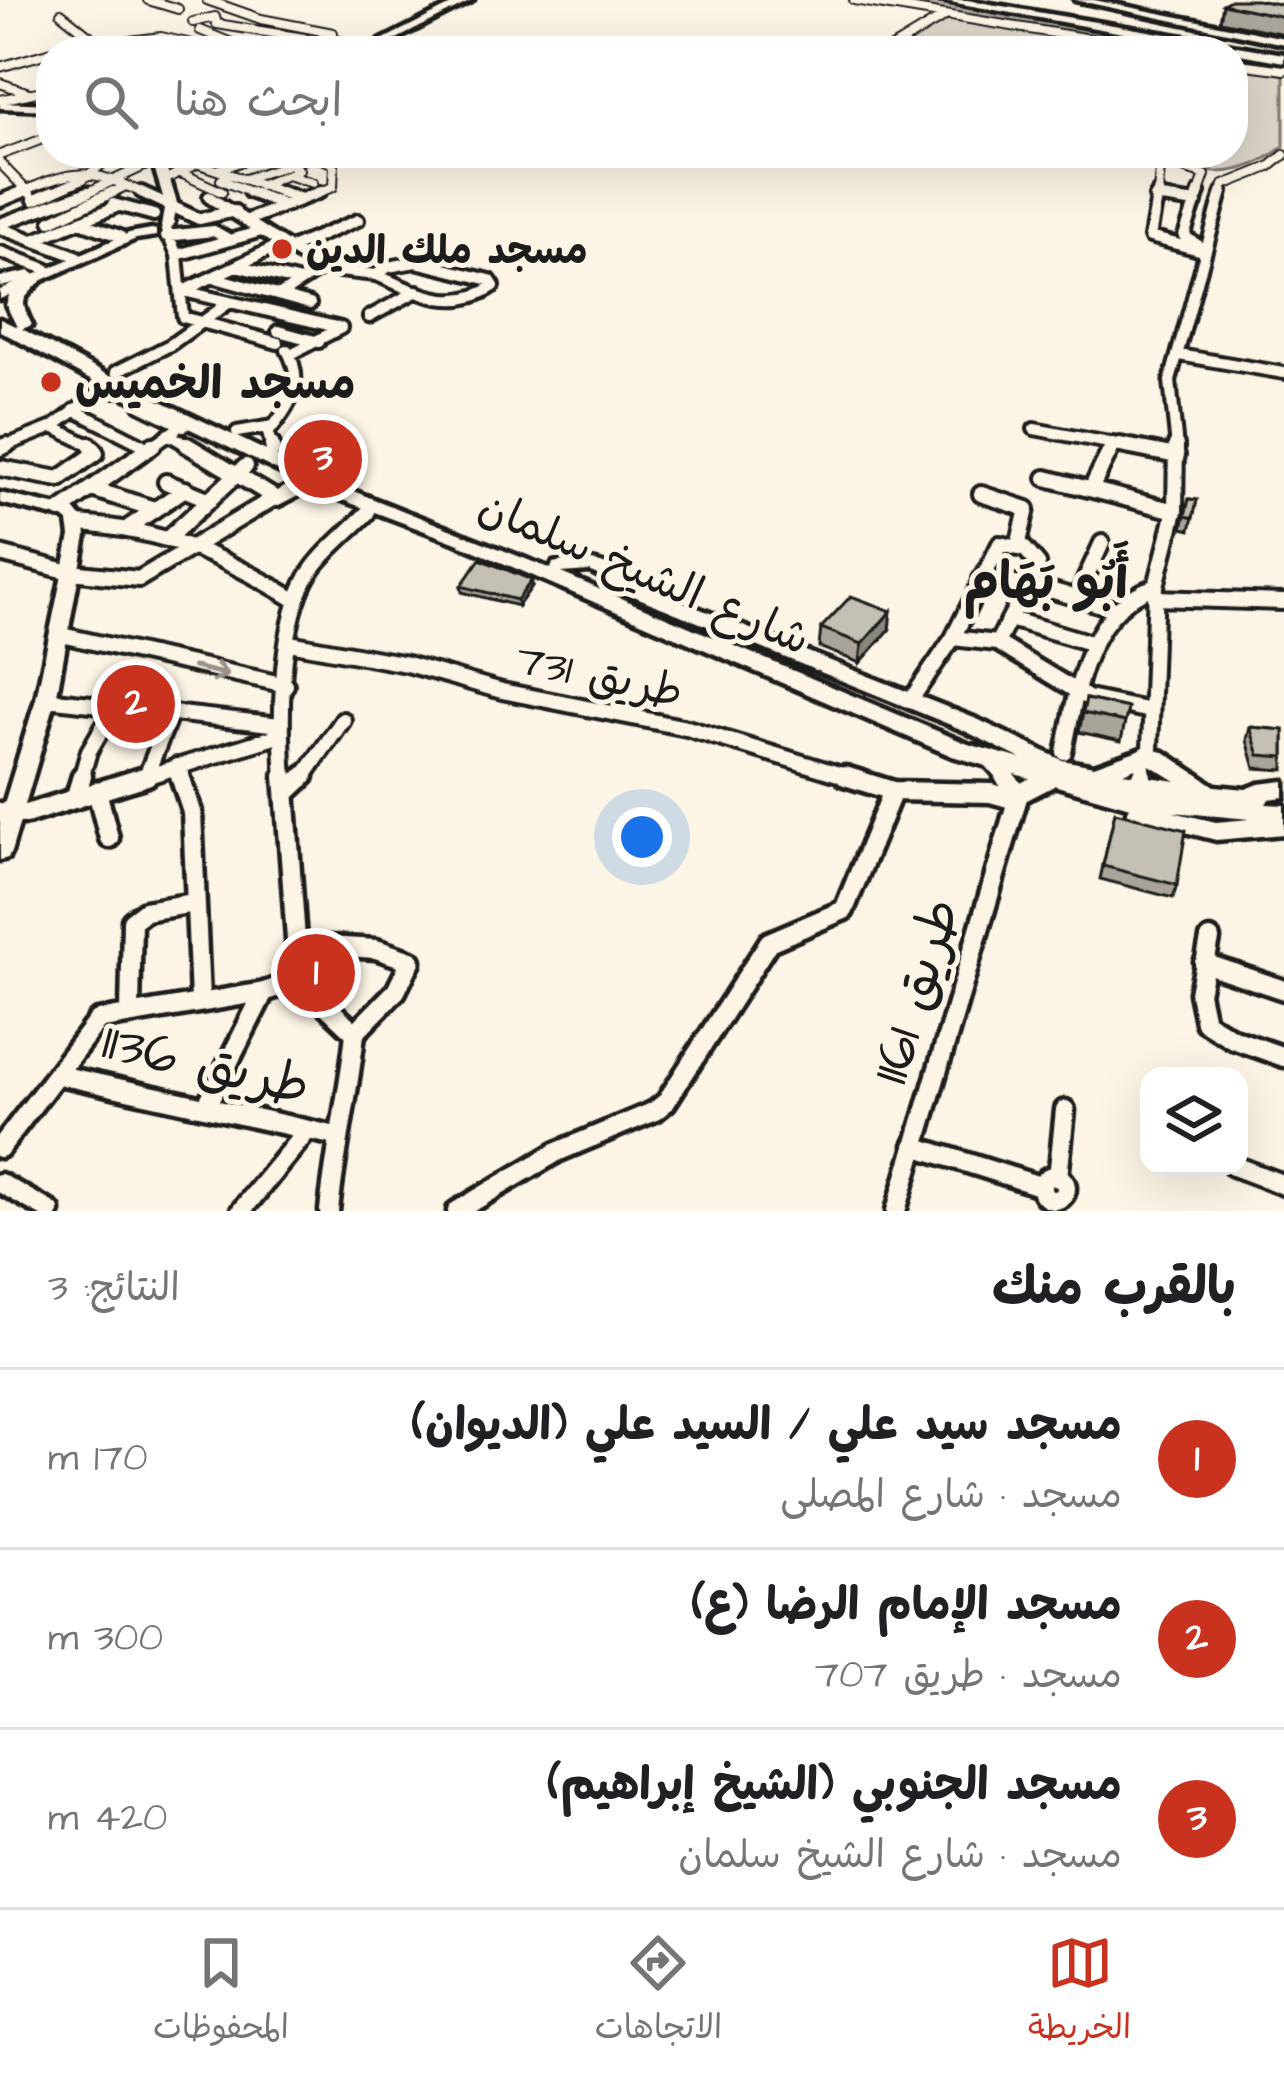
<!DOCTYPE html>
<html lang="ar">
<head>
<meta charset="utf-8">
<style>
	:root { --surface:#fff; --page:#f2f2f2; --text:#202124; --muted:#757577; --line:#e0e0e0; --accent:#c8321e }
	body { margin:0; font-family:"Architects Daughter","Playpen Sans Arabic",sans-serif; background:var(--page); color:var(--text); direction:rtl }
	.controls { position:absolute; right:36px; bottom:36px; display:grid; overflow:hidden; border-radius:24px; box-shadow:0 12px 48px #0002 }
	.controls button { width:108px; height:108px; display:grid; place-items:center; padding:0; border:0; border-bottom:3px solid var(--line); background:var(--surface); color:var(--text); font:60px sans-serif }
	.you { position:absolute; left:642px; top:837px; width:42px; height:42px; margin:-30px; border:9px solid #fff; border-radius:50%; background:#1a73e8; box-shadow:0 0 0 18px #1a73e833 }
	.badge { display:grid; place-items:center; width:78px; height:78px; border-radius:50%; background:var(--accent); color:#fff; font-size:39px; font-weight:700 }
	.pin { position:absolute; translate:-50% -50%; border:6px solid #fff; box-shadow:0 3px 12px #0006 }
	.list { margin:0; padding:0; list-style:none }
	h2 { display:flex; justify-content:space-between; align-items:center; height:156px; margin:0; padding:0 48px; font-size:51px }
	h2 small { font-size:39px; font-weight:400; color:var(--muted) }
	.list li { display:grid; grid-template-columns:78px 1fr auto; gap:36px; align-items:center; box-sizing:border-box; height:180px; padding:0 48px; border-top:3px solid var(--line) }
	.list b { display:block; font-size:45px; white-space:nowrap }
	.list p { margin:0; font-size:39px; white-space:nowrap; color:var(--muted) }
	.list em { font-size:39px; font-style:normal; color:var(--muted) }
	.icon { flex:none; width:66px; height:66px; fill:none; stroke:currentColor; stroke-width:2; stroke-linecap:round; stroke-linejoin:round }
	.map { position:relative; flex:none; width:1284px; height:1211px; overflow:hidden; direction:ltr }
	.search { position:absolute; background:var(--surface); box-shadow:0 12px 48px #0002; left:36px; right:36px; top:36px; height:132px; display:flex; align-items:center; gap:30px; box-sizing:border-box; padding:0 42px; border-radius:48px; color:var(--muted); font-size:45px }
	.sheet { height:696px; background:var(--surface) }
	nav { display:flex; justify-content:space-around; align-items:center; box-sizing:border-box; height:168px; border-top:3px solid var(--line); background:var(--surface); font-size:33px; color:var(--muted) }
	nav a { display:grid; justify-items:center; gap:6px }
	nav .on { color:var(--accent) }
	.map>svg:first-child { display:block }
	.green { fill:#dbd5c8; stroke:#7c7872; stroke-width:3 }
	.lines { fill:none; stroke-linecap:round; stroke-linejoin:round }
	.canal { stroke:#b0aba1; stroke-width:8 }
	.street-far3-casing { stroke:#1c1c1c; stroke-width:12 }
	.street-far2-casing { stroke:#1c1c1c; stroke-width:18 }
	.street-far1-casing { stroke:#1c1c1c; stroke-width:22 }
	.street-casing { stroke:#1c1c1c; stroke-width:27 }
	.secondary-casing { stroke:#1c1c1c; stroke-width:9 }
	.primary-casing { stroke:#1c1c1c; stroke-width:9 }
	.highway-casing { stroke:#1c1c1c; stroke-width:9 }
	.street-far3 { stroke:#fcf5e5; stroke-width:8 }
	.street-far2 { stroke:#fcf5e5; stroke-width:10 }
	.street-far1 { stroke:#fcf5e5; stroke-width:14 }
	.street { stroke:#fcf5e5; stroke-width:18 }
	.secondary { fill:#fcf5e5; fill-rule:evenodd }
	.primary { fill:#fcf5e5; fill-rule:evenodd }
	.highway { fill:#fcf5e5; fill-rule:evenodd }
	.wall { fill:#a9a59a; stroke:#1c1c1c; stroke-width:3 }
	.shaded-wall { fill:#89867d; stroke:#1c1c1c; stroke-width:3 }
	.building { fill:#c4c0b3; stroke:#1c1c1c; stroke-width:3 }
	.oneway { stroke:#97938b }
	.poi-dot { fill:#c8321e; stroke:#fcf5e5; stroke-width:4.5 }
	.labels { text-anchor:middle; stroke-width:10; stroke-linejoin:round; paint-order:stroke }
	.far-poi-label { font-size:39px; font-weight:bold; fill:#1c1c1c; stroke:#fcf5e5; text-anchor:start }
	.poi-label { font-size:45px; font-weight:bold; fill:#1c1c1c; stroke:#fcf5e5; text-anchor:start }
	.street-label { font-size:45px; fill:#1c1c1c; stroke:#fcf5e5 }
	.quarter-label { font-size:51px; font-weight:bold; fill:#1c1c1c; stroke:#fcf5e5 }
	.near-street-label { font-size:54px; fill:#1c1c1c; stroke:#fcf5e5 }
</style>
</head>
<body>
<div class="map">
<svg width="1284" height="1211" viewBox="0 0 1284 1211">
	<rect width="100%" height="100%" fill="#fcf5e5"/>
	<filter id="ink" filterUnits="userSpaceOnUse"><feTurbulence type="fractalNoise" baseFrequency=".00833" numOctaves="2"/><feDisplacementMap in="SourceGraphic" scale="24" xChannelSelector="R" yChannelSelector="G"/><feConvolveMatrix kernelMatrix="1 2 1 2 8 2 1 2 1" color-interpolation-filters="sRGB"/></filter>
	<g filter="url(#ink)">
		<!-- green -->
		<path class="green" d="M943,19L1145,51H890Z
			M1233,65L1284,73V146C1248,175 1211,179 1168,162L1169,153H1233Z"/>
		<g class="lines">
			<!-- canal -->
			<path class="canal" d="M881,0L1202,51
				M1233,56L1284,64"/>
			<!-- street-far3 casing -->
			<g class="street-far3-casing">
				<path id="street-far3" d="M148,0L178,9
					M207,0L261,19L333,33L331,38
					M854,0L1163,51
					M61,13L96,41L98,50
					M193,22L215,17L217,24
					M217,24L304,38
					M200,30L234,44L221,51
					M143,41L185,51
					M99,45L161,37L222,51
					M55,51L96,41
					M273,51L327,38L371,48
					M638,51H662
					M887,51L945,16
					M1233,63L1284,70
					M0,67L51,52
					M0,83L29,93
					M0,100L51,89
					M40,107L51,113
					M167,153L290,195
					M306,153L334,164L333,187L312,195
					M0,155L51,136
					M1161,161L1205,175L1198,195
					M0,163L30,194
					M220,169L265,153
					M181,173L222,192
					M230,175L221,180L257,195
					M287,175L313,183
					M166,179L219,153
					M245,179L314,156
					M260,186L299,170L293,166
					M14,195C76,169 85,166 147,195
					M46,195L83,179L116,153
					M82,195L170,154
					M107,195L126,186
					M1158,195L1161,153
					M1221,195L1224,185L1269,167L1284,155"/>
			</g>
			<!-- street-far2 casing -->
			<g class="street-far2-casing">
				<path id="street-far2" d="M141,192L199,219L235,211
					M249,192L285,205
					M281,192L301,199
					M1158,192L1150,237L1203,251
					M209,197L321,269
					M1155,197L1196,203
					M34,200L53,192
					M0,201L22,192
					M113,204L154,215
					M250,219L320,192
					M51,221L113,192
					M80,222L120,236
					M0,224L88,192
					M0,228L76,256
					M166,230L177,255L183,317L278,343
					M166,236L214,231L230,240
					M34,240L118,206
					M1199,246L1184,236L1199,192
					M293,247L358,220
					M0,252L46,269
					M177,255L258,232
					M416,262L490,280L494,286C453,314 417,292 376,275L388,267Z
					M236,266L300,282
					M321,269L376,275
					M212,277L310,304
					M183,291L341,328L291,354
					M183,291L282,244
					M280,295L321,269
					M369,317L417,291
					M278,331L319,342
					M1179,355L1284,373
					M116,372L170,345L230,302
					M140,405L183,426
					M74,410L147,447
					M53,427L96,448
					M1034,429L1136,448
					M237,432L273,426
					M168,434L192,448
					M0,448L53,427L111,384L115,391
					M149,448L175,430
					M272,448L268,433C290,406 306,384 287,350
					M1177,448L1170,381L1222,192"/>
			</g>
			<!-- street-far1 casing -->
			<g class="street-far1-casing">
				<path id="street-far1" d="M187,445L277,499L304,485
					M272,445L273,450
					M1120,445L1177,456
					M0,448L7,445
					M0,468L59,479L96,453L90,445
					M1046,478L1175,511
					M166,482L210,500
					M92,489L154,509
					M1091,489L1113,445
					M981,494L1027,509L1019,542L1038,564L997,643
					M60,511L153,445
					M77,524C163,529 224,556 297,601
					M129,527L185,489
					M167,539L246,466
					M0,554L70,572L139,579L274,498
					M981,579L1043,588L1115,609
					M1077,597L1102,543
					M1155,598L1284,602
					M1010,619L1094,644
					M57,634L286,685
					M953,638L997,643L1088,698L1151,711
					M289,643L407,664L502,691L687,728L855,779
					M46,699L280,725
					M910,701L953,638L1000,544L1023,549
					M1064,752C1077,689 1087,609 1156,586
					M991,761L1007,779
					M177,766L181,779
					M146,776L171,713
					M81,779L89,751L114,708
					M138,779L281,735
					M284,779C280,723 279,636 304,583C315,558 348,533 367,513
					M302,779L343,720
					M1141,779L1144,756L1150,749L1156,586L1175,511L1176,445"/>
			</g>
			<!-- street casing -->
			<g class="street-casing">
				<path id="street" d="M180,776L192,812L200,1000
					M284,776L299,980L355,1033C349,1093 335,1151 329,1211
					M845,776L893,791
					M1140,789L1142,776
					M97,791L109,838
					M288,791L304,776
					M1019,794L1048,779
					M75,799L82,776
					M0,812L26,814L147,776
					M1210,939L1199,993L1205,1022L1233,1039L1284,1057
					M296,944L376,949L411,961L396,991L355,1033
					M1204,963L1284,990
					M130,1011L132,921L145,911L194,903
					M59,1075L336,1136
					M207,1105L264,992
					M914,1146L1040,1186
					M0,1148L98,1020L264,992L299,980
					M1234,1166L1284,1185
					M1042 1188a12 12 0 1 1 24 0a12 12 0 1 1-24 0Z
					M1058,1178L1065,1110
					M0,1183L50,1211
					M241,1211L306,1132
					M457,1211L557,1152L655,1111L666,1102L769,942L844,910L893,791L991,793L1016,800
					M896,1211L1019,794L1004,776"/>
			</g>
			<!-- secondary casing -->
			<g class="secondary-casing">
				<path id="secondary" d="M461,0H473L373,51H360Z
					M1075,0H1094L1284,38V44Z
					M0,102L51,104V110L0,108Z
					M165,153H177L166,167L177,203L173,227L167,231L161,227L165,203L154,167Z
					M152,229L156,230V236L136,239L0,299V290L129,233Z
					M0,493L75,510L84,521L86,536L56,699L11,852L8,858L0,860V817L36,699L70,536L68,522L63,518L0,503Z"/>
			</g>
			<!-- primary casing -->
			<g class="primary-casing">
				<path id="primary" d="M30,271L42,280C23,301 18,297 32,325L22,329L117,380L338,485L551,569L553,563C599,554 612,567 650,589L979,720L1062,760L1094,766L1144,748L1164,752L1215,786L1246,789L1259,784L1284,781V797L1269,799L1266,804L1284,805V834L1216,840L1130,818L1127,812L1130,807L952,756L454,542L324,493L105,388L0,331V319L17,327L6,305L10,293L22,282L0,287V277ZM590,571L636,597L963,730L1021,759L968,744L561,573ZM1148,763V764L1176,781L1123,773ZM1173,812L1250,819L1216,822Z"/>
			</g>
			<!-- highway casing -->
			<g class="highway-casing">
				<path id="highway" d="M939,0H967L1284,54V62Z"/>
			</g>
			<!-- street-far3 -->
			<use href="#street-far3" class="street-far3"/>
			<!-- street-far2 -->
			<use href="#street-far2" class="street-far2"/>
			<!-- street-far1 -->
			<use href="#street-far1" class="street-far1"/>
			<!-- street -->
			<use href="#street" class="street"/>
			<!-- secondary -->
			<use href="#secondary" class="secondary"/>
			<!-- primary -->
			<use href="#primary" class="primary"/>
			<!-- highway -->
			<use href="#highway" class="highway"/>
		</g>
		<!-- wall -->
		<path class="wall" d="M1223,4L1284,5V34L1220,21Z
			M1189,499L1197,500L1190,530L1182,528Z
			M461,586H532L518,606L462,592Z
			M821,628L889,630L860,663L819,647Z
			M1086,699L1128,708L1121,741L1079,732Z
			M1250,727L1284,730V770L1255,768L1247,740Z
			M1115,812L1177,885L1173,898L1100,879Z"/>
		<!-- shaded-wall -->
		<path class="shaded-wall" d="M532,580V586L518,606L517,600Z
			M891,611L889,630L860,663L862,644Z"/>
		<!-- building -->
		<path class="building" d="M1230,0H1257L1284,5V17L1223,4Z
			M1189,499L1197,500L1193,518L1185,516Z
			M480,559L532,580L517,600L461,586Z
			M851,596L891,611L862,644L821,628Z
			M1086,699L1128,708L1125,722L1083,713Z
			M1250,727L1284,730V757L1259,755Z
			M1115,812L1186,830L1177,885L1103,866Z"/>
		<!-- one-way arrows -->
		<defs><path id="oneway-shaft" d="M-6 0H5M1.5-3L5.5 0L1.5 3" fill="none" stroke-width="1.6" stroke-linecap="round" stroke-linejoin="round" transform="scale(3)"/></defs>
		<use class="oneway" href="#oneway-shaft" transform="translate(211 671) rotate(13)"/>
	</g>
	<!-- markers -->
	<g class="poi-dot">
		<circle cx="282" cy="249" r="12"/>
		<circle cx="51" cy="382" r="12"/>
	</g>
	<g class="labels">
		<!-- far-poi labels -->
		<g class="far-poi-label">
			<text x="306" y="263">مسجد ملك الدين</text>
		</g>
		<!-- poi labels -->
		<g class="poi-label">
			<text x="75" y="398">مسجد الخميس</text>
		</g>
		<!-- street labels -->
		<g class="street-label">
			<text transform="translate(645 571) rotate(23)" y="16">شارع الشيخ سلمان</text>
			<text transform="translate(600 674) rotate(12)" y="16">طريق 731</text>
		</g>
		<!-- quarter labels -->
		<g class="quarter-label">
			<text x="1046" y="598">أَبُو بَهَام</text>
		</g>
		<!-- near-street labels -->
		<g class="near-street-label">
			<text transform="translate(914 990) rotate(-73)" y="19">طريق 1161</text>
			<text transform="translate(207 1062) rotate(13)" y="19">طريق 1136</text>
		</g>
	</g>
</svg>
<div class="controls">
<button><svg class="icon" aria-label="layers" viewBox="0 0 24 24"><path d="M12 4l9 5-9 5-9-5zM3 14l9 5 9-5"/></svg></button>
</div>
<div class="you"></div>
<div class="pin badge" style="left:316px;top:973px">1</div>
<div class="pin badge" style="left:136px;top:704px">2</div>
<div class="pin badge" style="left:323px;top:459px">3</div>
<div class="search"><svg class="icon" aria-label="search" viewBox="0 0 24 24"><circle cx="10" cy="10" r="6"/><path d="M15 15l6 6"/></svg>ابحث هنا</div>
</div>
<section class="sheet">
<h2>بالقرب منك<small>النتائج: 3</small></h2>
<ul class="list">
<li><span class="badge">1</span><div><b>مسجد سيد علي / السيد علي (الديوان)</b><p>مسجد · شارع المصلى</p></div><em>170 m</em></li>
<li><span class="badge">2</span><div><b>مسجد الإمام الرضا (ع)</b><p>مسجد · طريق 707</p></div><em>300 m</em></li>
<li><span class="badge">3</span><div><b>مسجد الجنوبي (الشيخ إبراهيم)</b><p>مسجد · شارع الشيخ سلمان</p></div><em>420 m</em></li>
</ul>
</section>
<nav>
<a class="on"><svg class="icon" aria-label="map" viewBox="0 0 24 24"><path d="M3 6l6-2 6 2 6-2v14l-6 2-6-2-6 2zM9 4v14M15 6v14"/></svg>الخريطة</a>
<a><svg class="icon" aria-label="directions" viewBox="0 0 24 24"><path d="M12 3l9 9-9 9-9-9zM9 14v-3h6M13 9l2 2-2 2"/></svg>الاتجاهات</a>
<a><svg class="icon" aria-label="saved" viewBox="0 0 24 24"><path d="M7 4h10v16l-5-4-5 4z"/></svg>المحفوظات</a>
</nav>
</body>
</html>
